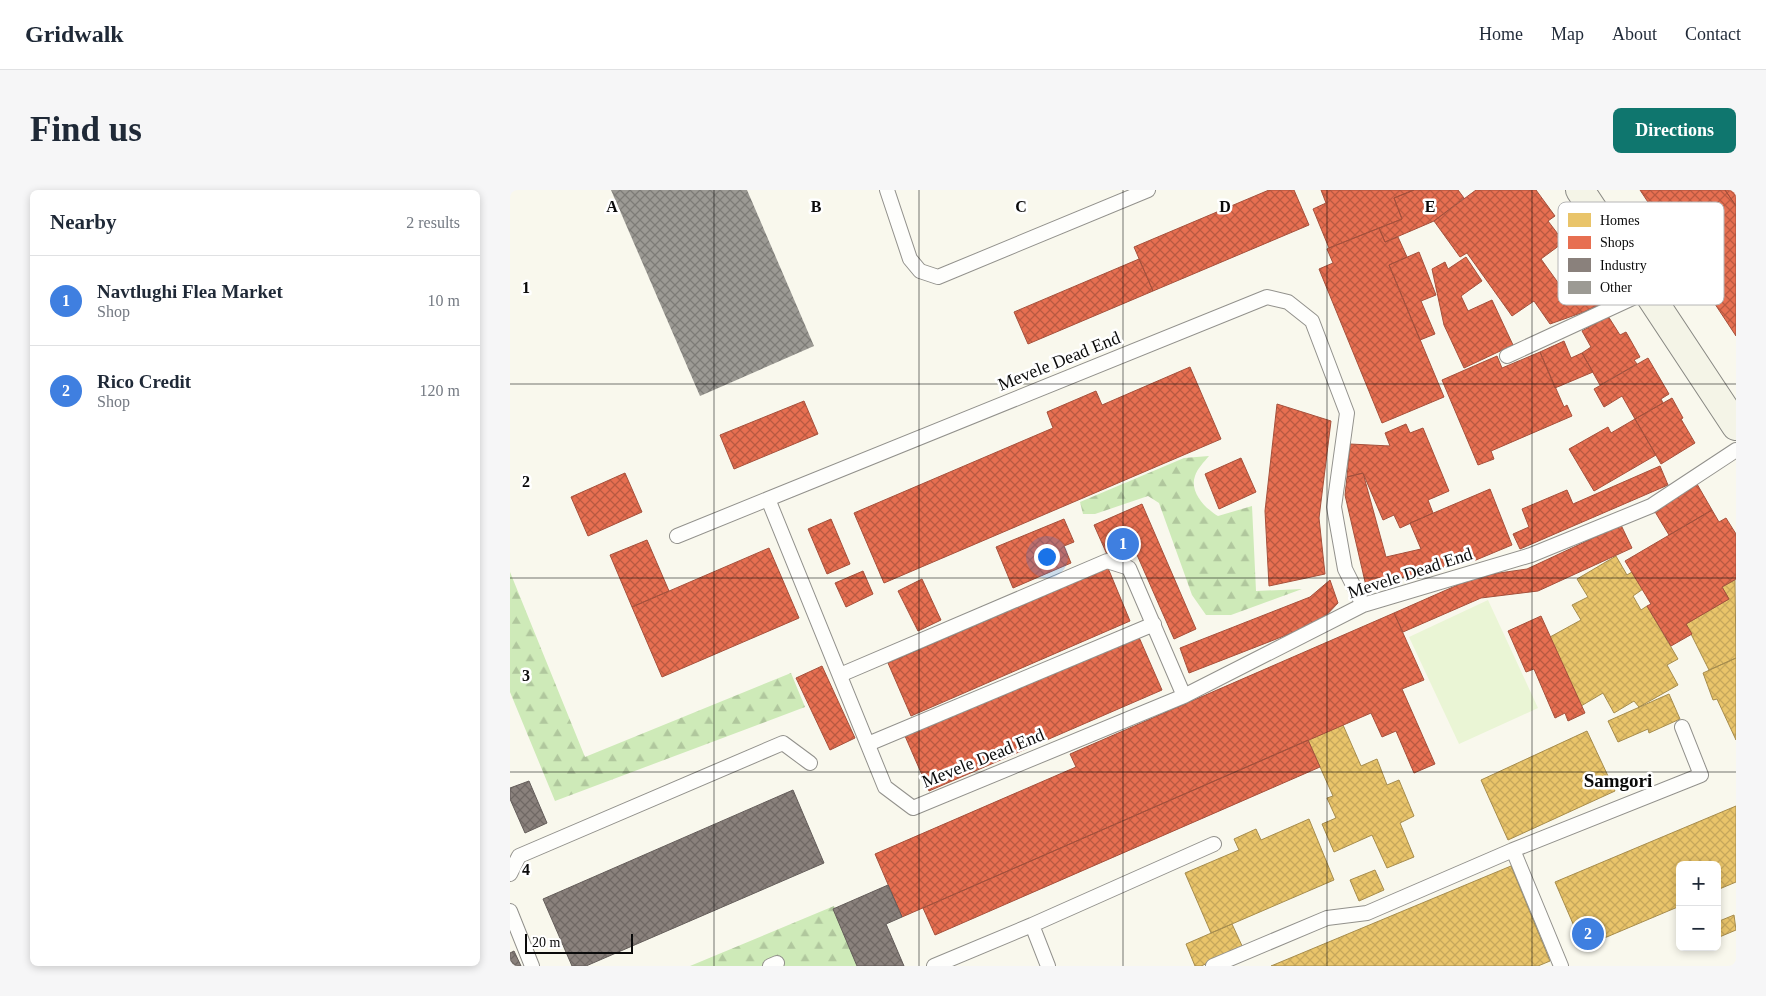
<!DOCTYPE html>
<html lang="en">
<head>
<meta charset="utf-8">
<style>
	:root { --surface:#fff; --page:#f6f6f7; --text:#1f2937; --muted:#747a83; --line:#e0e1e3; --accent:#0f766e }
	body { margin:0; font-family:"Times New Roman",serif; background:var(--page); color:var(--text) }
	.controls { position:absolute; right:15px; bottom:15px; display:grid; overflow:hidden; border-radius:8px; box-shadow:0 2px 8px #0003 }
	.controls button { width:45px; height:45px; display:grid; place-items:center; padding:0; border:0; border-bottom:1px solid var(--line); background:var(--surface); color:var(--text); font:25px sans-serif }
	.scale { position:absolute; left:15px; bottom:12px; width:108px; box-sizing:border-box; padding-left:5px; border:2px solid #0a0a0a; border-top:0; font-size:14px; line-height:18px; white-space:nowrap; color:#0a0a0a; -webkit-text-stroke:4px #fff; paint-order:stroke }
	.you { position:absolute; left:536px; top:366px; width:18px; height:18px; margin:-12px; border:4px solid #fff; border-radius:50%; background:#1a73e8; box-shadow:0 0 0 8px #1a73e833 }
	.badge { display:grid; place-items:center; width:32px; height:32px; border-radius:50%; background:var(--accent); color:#fff; font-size:16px; font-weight:700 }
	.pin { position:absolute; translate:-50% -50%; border:2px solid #fff; box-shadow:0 1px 5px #0006 }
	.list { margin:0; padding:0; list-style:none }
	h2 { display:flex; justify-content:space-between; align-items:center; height:65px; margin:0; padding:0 20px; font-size:21px }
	h2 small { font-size:16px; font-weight:400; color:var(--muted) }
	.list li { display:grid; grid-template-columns:32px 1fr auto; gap:15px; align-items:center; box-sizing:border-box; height:90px; padding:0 20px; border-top:1px solid var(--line) }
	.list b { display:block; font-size:19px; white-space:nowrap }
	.list p { margin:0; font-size:16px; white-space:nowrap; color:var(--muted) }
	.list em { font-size:16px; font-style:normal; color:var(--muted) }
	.map { position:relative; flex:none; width:1226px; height:776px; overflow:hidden; border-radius:8px }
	header { display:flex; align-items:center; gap:30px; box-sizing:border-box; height:70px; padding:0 25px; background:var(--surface); border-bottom:1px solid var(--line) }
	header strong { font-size:24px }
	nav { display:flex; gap:28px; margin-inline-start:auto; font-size:18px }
	.intro { display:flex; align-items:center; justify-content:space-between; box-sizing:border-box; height:120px; padding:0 30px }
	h1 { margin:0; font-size:35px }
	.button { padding:12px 22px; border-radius:8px; background:var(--accent); color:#fff; font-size:18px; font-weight:700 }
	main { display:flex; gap:30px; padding:0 30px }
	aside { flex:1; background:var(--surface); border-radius:8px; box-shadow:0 2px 8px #0003 }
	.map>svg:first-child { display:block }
	.forest { fill:url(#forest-firs) }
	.pitch { fill:#eaf5d5 }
	.homes { fill:url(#homes-cross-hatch); stroke:#a68c4d }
	.shops { fill:url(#shops-cross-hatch); stroke:#a5513c }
	.industry { fill:url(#industry-cross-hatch); stroke:#645d5a }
	.building { fill:url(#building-cross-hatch) }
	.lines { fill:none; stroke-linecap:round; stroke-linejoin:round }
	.lane-casing { stroke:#92918c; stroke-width:16 }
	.secondary-casing { stroke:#888883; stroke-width:30 }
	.lane { stroke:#fefefc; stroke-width:14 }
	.secondary { stroke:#f4f4e7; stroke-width:28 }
	.grid { fill:none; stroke:#0a0a0a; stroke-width:1; stroke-opacity:0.55 }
	.labels { text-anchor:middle; stroke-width:5; stroke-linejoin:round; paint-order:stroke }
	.street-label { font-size:18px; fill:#0a0a0a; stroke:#fff }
	.neighbourhood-label { font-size:19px; font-weight:bold; fill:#0a0a0a; stroke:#fff }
	.key { fill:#fff; stroke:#b6b6b6; stroke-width:1 }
	.key-label { font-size:14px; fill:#0a0a0a }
	.grid-label { font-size:16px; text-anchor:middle; font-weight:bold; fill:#0a0a0a; stroke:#fff; stroke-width:5; stroke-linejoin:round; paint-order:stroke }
</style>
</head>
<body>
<header>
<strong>Gridwalk</strong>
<nav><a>Home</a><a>Map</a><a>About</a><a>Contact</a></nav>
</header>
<div class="intro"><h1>Find us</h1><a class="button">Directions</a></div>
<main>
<aside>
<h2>Nearby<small>2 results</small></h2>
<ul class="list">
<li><span class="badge" style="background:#3f7fe0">1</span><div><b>Navtlughi Flea Market</b><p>Shop</p></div><em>10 m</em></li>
<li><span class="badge" style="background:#3f7fe0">2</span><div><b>Rico Credit</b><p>Shop</p></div><em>120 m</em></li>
</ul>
</aside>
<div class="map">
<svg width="1226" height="776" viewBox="0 0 1226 776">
	<defs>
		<pattern id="forest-firs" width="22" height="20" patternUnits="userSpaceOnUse" patternTransform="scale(1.25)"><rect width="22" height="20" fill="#ceeab8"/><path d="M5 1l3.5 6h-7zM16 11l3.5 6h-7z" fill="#b0c79d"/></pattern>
		<pattern id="homes-cross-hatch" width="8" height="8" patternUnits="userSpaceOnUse" patternTransform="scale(1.25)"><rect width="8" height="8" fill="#e9c46a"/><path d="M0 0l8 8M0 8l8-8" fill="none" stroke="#c6a75b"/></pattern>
		<pattern id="shops-cross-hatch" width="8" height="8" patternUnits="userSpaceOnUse" patternTransform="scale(1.25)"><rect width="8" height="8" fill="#e76f51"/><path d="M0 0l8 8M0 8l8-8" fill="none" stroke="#b95941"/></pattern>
		<pattern id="industry-cross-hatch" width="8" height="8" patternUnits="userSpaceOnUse" patternTransform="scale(1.25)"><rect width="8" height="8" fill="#8a817c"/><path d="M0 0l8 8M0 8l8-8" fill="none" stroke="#6f6864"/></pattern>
		<pattern id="building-cross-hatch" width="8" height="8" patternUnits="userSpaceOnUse" patternTransform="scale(1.25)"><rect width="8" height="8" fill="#9c9a94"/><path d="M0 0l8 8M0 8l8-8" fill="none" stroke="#7d7c77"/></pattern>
	</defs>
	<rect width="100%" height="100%" fill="#f9f8ed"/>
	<!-- forest -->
	<path class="forest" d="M699,266C694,272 687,279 685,286C679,302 696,319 708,326L742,316L746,401L792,399L721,425H696L682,405L649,313L638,306L585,324H573L570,312L674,268Z
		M0,382L75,567L281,483L295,517L45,611L0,502Z
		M324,716L350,776H180Z"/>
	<!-- pitch -->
	<path class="pitch" d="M978,410L1028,518L949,554L899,447Z"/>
	<!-- homes -->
	<path class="homes" d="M1106,366L1117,385L1122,382L1133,399L1123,406L1131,420L1137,416L1168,469L1157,475L1168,495L1129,517L1124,511L1104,523L1093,503L1071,516L1040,447L1071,430L1062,415L1078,407L1067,389Z
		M1225,390L1226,468L1199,480L1176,434L1219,409L1212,397Z
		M1226,468V550L1207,509L1203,510L1193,483Z
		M1159,504L1170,529L1139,543L1138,539L1108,552L1098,531Z
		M833,535L851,576L867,569L877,595L889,590L904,626L890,633L904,667L877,678L862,645L824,662L812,634L826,628L817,608L823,606L798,550Z
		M1077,541L1105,601L998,650L971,590Z
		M1226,616V692L1207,700V675H1170V716L1073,757L1045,692Z
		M799,629L824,690L701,743L675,683L729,660L724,649L746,639L751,650Z
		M1001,676L1040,771L1028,776H761Z
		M865,680L874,700L849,711L840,690Z
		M1224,725L1226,740L1207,748V732Z
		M722,734L733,758L691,776H685L676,754Z"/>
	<!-- shops -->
	<path class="shops" d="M759,0H784L799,35L643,101L624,57Z
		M811,0H904L884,8L892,29L819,58L803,19L816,13Z
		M904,0H948L954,8L924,31L875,52L869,38L892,29L884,8Z
		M966,0H1026L1045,26L1038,31L1054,52L1031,69L1054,101L1081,81L1100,108L1091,114L1071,123L1040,134L1024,111L1002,126L957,63L950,67L924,31Z
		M1130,0H1215L1226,16V146Z
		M1215,0H1226V16Z
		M869,38L875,52L888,47L897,67L879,75L934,207L872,233L809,79L823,73L817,59L819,58Z
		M909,62L926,105L911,111L925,144L910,150L879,75Z
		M956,67L972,91L951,106L958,121L982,110L1003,155L954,178L934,135L922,79L935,72L938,79Z
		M629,69L643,101L518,154L504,122Z
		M1098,126L1110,145L1116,142L1130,167L1124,170L1127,174L1090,195L1072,163L1081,157L1072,141Z
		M1054,151L1061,168L1072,163L1083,182L1045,198L1030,162Z
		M1030,162L1054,217L1057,215L1062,226L981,261L984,269L968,275L932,190L987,166L992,178Z
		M1138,168L1159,204L1151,209L1153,213L1125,229L1112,206L1094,217L1084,199Z
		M680,177L711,249L374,393L344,323L543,238L537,222L586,201L592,215Z
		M1162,208L1173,228L1171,229L1185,253L1151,274L1125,229Z
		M294,211L308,244L224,279L210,245Z
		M767,214L821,231L809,328L815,384L759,396L755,321Z
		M1125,229L1146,265L1084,301L1059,259L1098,237L1101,243Z
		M896,234L900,243L913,238L939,301L918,310L923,323L890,338L884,325L873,330L853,283L837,287L840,254L880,256L875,243Z
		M731,268L746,302L709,319L695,284Z
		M1150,276L1158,295L1010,359L1003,344L1019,337L1012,319L1057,300L1063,314Z
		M115,283L132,322L78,346L61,307Z
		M853,283L876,367L911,359L900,333L980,299L1002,355L966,370L856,396L835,305L837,287Z
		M1187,294L1202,320L1159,345L1144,320Z
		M632,314L686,439L664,449L624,358L599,369L584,335Z
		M1202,320L1209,332L1216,328L1226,344V389L1212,397L1219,409L1176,434L1182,444L1161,456L1137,416L1141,414L1115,371Z
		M321,329L340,374L317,384L298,339Z
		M554,329L564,352L554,356L561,373L503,398L486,357Z
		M1111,335L1122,358L1028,401L971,408L893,442L884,423L968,386L1017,379Z
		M137,350L159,401L122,417L100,365Z
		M259,358L289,428L152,487L122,417Z
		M598,378L620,431L401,526L378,473Z
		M353,381L363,404L336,417L325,393Z
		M412,389L431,430L408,441L388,401Z
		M820,390L828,413L810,432L679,483L670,458L800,407Z
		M884,423L914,490L892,499L925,574L904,583L886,541L872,547L861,523L392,727L365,664L566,577L560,564Z
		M1031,426L1075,523L1058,531L1055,523L1045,528L1024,479L1016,482L998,441Z
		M628,445L652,500L419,601L395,546Z
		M312,476L345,548L320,560L286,488Z
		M798,550L810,577L425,745L413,718Z"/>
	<!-- industry -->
	<path class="industry" d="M19,591L37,633L15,643L0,609V598Z
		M283,600L314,673L76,776H62L33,709Z
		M378,695L392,727L376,734L394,776H347L323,719Z
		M4,761L11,776H0V763Z"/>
	<!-- building -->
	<path class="building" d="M101,0H237L304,156L190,206Z"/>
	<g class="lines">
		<!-- lane casing -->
		<g class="lane-casing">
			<path id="lane" d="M377,0L400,69L410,81L428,87L638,0
				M997,166L1138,101
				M167,346L258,309
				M853,415L835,379L824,317L837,223L802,131L778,112L757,107L258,309L375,597L403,618L674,506L853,415L1021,365L1141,316L1226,260
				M330,485L597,371L619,378L674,506
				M358,554L644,434
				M1003,660L1051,776
				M0,684L9,666L273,553L300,573
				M0,721L22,776
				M522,735L538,776
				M260,776L267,773
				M424,776L522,735L704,654
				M703,776L817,728L857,723L1003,660L1191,585L1172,537"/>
		</g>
		<!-- secondary casing -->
		<g class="secondary-casing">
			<path id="secondary" d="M1070,0L1226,236"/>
		</g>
		<!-- lane -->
		<use href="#lane" class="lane"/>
		<!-- secondary -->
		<use href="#secondary" class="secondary"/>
	</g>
	<!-- grid -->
	<path class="grid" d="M204,0V776M409,0V776M613,0V776M817,0V776M1022,0V776M0,194H1226M0,388H1226M0,582H1226"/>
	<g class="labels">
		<!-- street labels -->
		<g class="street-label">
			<text transform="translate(549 171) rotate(-22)" y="6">Mevele Dead End</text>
			<text transform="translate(900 383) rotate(-18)" y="6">Mevele Dead End</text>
			<text transform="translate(473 568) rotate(-22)" y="6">Mevele Dead End</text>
		</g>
		<!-- neighbourhood labels -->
		<g class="neighbourhood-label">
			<text x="1108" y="597">Samgori</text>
		</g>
	</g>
	<!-- legend -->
	<rect x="1048" y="12" width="166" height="103" rx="8" class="key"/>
	<rect x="1058" y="23" width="23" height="14" fill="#e9c46a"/>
	<rect x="1058" y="46" width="23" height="13" fill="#e76f51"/>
	<rect x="1058" y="68" width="23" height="14" fill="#8a817c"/>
	<rect x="1058" y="91" width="23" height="13" fill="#9c9a94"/>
	<g class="key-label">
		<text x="1090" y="35">Homes</text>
		<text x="1090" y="57">Shops</text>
		<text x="1090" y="80">Industry</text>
		<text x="1090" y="102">Other</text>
	</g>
	<g class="grid-label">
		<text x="102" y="22">A</text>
		<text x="306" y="22">B</text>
		<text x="511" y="22">C</text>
		<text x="715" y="22">D</text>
		<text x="920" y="22">E</text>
		<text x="16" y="103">1</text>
		<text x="16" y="297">2</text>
		<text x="16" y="491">3</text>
		<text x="16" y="685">4</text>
	</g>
</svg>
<div class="controls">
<button>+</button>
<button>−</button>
</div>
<div class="scale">20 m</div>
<div class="you"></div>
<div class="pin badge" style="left:613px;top:354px;background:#3f7fe0">1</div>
<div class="pin badge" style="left:1078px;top:744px;background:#3f7fe0">2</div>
</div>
</main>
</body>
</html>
